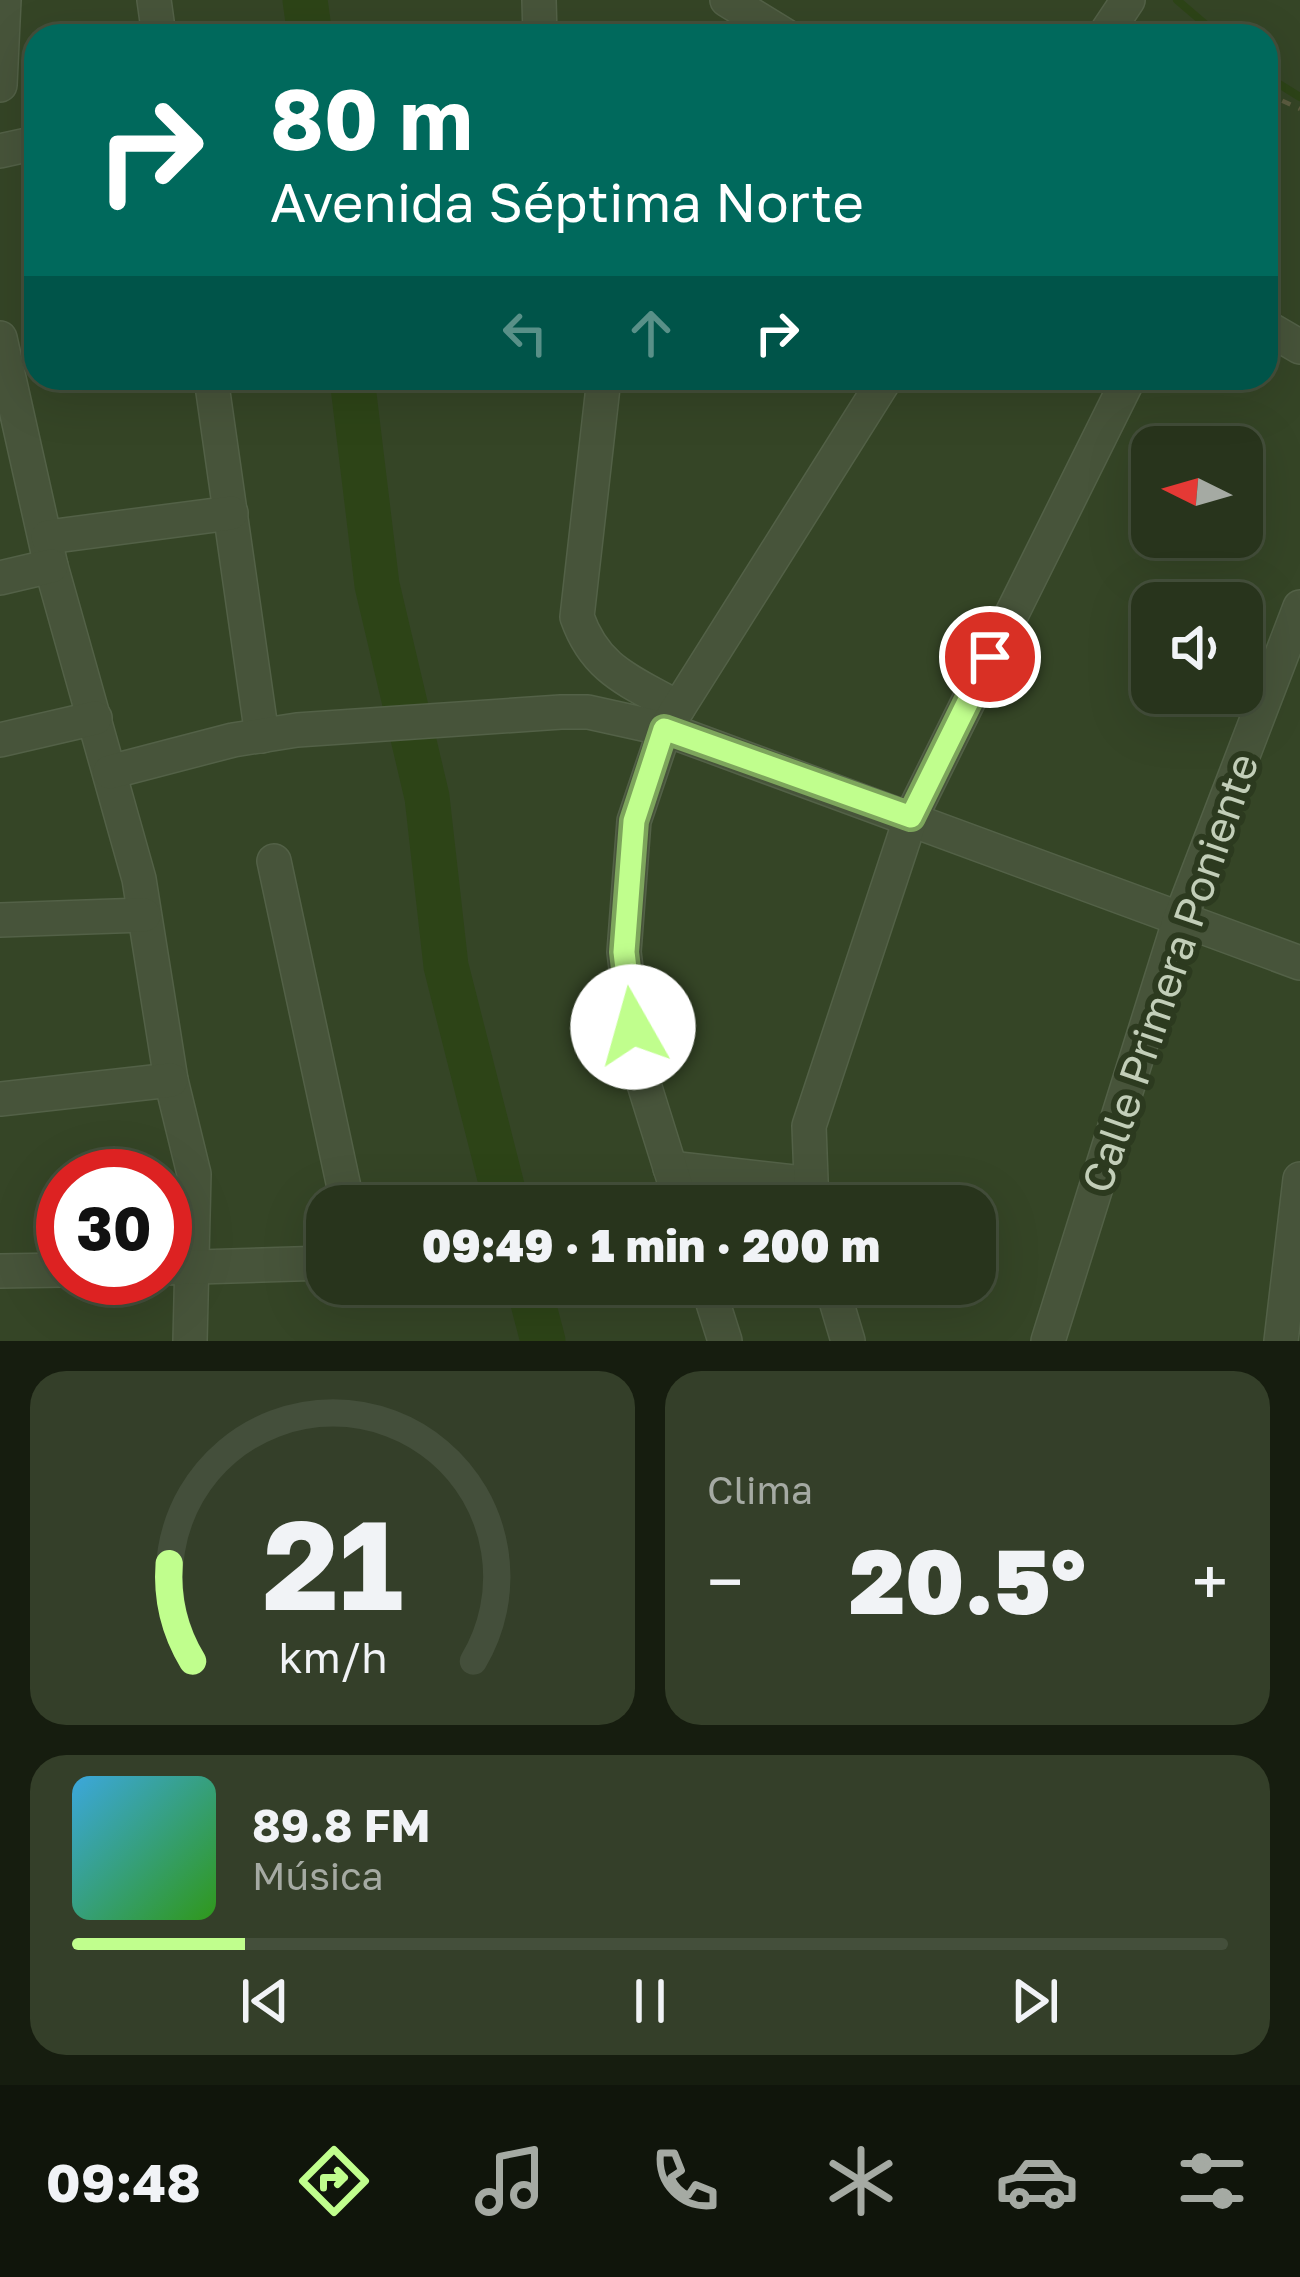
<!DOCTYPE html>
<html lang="es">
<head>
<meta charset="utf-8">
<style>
	:root { --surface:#28341c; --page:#343f29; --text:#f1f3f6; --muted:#a5aaa3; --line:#444f3b; --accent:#c0fe8d }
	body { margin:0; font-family:"Golos Text",sans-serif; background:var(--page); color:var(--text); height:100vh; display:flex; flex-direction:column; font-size:45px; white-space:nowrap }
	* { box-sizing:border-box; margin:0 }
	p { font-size:39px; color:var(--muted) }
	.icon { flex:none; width:66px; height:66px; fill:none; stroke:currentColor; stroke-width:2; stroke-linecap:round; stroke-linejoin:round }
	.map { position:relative; height:1341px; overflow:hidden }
	.panel { display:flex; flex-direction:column; gap:30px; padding:30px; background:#161d0f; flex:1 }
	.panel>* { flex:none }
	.guide { position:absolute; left:24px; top:24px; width:1254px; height:366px; border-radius:36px; box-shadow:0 12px 48px #0002,0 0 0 3px var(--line); background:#00695c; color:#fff; overflow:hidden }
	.needle { width:78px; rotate:275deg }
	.buttons { position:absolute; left:1131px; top:426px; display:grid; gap:24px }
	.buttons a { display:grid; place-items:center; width:132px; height:132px; border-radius:24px; background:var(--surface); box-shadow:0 12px 48px #0002,0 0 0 3px var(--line); font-size:60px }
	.speed { position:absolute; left:36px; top:1149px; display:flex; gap:24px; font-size:60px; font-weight:700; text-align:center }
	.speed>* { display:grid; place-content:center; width:156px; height:156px; border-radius:50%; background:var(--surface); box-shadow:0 12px 48px #0002,0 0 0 3px var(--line); line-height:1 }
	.speed .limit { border:18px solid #d22; background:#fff; color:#111 }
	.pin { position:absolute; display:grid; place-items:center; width:102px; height:102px; color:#fff; margin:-51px; border:6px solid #fff; border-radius:50%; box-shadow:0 3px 12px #0007 }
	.me { position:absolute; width:132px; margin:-66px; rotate:353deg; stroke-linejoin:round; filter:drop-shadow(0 0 9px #0008) }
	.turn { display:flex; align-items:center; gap:42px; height:252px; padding:0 48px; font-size:54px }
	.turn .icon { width:156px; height:156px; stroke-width:2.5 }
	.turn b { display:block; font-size:84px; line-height:102px }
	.lanes { display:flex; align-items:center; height:114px; padding:0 48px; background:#0003; justify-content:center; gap:60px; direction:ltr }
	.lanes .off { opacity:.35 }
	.big { font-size:90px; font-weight:800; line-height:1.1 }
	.panel .tile { flex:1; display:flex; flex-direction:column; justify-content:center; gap:18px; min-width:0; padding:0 42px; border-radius:36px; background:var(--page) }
	.panel .dial { align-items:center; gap:0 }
	.dial svg { height:312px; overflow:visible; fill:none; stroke:var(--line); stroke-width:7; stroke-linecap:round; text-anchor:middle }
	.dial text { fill:var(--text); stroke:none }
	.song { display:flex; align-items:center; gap:36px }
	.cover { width:144px; height:144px; border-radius:18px; background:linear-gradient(135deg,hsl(200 70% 55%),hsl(110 70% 35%)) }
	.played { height:12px; border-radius:6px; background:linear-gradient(90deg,var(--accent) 15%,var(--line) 15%) }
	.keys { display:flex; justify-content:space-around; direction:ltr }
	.heat { display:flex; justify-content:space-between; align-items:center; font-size:66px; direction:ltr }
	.panel .tiles { flex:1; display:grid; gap:30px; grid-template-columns:1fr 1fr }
	.tile:last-child { grid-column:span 2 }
	.trip { position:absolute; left:306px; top:1185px; width:690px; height:120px; border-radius:36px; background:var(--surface); box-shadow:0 12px 48px #0002,0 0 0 3px var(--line); font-weight:800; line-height:120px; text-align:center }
	.dock { display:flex; height:192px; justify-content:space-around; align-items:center; background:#10150b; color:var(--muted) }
	.dock .icon { width:84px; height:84px }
	.dock .active { color:var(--accent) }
	.dock b { font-size:54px; color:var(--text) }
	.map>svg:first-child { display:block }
</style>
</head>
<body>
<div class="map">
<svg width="1300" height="1341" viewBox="0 0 1300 1341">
	<rect width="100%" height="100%" fill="#354526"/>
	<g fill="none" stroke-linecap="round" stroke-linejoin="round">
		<g stroke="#2d4417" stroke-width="8">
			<path d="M 1177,0 L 1219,36"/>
			<path d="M 1266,76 L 1300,97"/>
		</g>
		<g stroke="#2d4417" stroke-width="45">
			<path d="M 305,0 L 310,36"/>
			<path d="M 352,378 L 377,585 L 427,797 L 446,966 L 507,1206"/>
			<path d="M 528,1284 L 543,1341"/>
		</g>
		<g stroke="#536147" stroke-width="36">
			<g id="minor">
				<path d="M 154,0 L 159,36"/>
				<path d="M 539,0 L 540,36"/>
				<path d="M 727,0 L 786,36"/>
				<path d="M 1104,36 L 1128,0"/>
				<path d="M 0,85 L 4,0"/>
				<path d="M 0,151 L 36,143"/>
				<path d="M 1266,327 L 1300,347"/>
				<path d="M 0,338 L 51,566 L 139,879 L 171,1080 L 194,1174 L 190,1341"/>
				<path d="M 211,378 L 262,736"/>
				<path d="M 604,378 L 577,617 C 596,671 631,681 678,708"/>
				<path d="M 48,537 L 231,513"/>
				<path d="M 0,578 L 51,566"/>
				<path d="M 0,740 L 95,718"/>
				<path d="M 110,772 L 233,740 L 297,730 L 561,712 L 588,712 L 665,729 L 1300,963"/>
				<path d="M 274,861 L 348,1206"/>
				<path d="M 0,920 L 144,915"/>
				<path d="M 0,1099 L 171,1080"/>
				<path d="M 670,1168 L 811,1184"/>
				<path d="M 682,1206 L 638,1065 L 624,952 L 634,821 L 665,729 L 886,378"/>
				<path d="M 812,1206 L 809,1126 L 911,817 L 1129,378"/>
				<path d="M 165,1268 L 327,1263"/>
				<path d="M 0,1271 L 63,1270"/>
				<path d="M 707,1284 L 725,1341"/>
				<path d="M 831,1284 L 848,1341"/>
				<path d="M 1048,1341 L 1179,922 L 1300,607"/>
				<path d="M 1281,1341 L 1300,1179"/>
			</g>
		</g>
		<path stroke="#5d5d41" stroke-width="4.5" stroke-dasharray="9 9" stroke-linecap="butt" d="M 1266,93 L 1300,109"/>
		<use href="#minor" stroke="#47543a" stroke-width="33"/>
	</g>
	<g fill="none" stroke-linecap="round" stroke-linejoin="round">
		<g stroke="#7da55c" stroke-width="30">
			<path id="route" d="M 633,1027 L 624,952 L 634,821 L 664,729 L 911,817 L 990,657"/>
		</g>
		<use href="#route" stroke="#c0fe8d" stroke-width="21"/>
	</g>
	<g text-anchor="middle" stroke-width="12" stroke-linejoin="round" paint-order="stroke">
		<g font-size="42" fill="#c2ceb8" stroke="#2c3a1f">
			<text transform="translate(1170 973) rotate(-71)" y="15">Calle Primera Poniente</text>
		</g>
	</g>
</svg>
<div class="buttons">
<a><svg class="needle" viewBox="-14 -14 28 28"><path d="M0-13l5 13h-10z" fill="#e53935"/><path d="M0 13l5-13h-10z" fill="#a5aaa3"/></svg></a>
<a><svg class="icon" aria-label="sound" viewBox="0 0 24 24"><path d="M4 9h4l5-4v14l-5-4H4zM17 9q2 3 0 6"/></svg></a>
</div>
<div class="speed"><div class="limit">30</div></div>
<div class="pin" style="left:990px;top:657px;background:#d93025"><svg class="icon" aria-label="arrive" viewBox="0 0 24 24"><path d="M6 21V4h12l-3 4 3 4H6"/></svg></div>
<svg class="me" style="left:633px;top:1027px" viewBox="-20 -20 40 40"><circle r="19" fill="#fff"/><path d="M0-13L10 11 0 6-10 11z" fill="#c0fe8d"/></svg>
<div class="trip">09:49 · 1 min · 200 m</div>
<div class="guide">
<div class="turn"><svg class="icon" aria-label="right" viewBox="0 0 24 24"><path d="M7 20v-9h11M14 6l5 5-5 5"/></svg><div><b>80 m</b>Avenida Séptima Norte</div></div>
<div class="lanes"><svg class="icon off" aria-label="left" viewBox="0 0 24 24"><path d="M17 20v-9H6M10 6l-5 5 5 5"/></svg><svg class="icon off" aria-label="ahead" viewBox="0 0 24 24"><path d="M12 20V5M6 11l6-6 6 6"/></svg><svg class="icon" aria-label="right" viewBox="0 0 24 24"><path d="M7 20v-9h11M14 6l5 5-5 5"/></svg></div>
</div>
</div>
<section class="panel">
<div class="tiles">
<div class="tile dial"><svg viewBox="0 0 100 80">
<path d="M14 69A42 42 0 1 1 86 69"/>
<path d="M14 69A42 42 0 0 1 8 44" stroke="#c0fe8d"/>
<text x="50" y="56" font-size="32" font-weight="700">21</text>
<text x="50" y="72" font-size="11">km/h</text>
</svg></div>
<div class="tile"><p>Clima</p>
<div class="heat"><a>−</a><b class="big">20.5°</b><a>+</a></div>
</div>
<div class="tile">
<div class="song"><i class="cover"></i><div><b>89.8 FM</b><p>Música</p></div></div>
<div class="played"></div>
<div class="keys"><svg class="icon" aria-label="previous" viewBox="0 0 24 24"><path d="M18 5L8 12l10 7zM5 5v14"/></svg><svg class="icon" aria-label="pause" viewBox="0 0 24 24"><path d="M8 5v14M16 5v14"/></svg><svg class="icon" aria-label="next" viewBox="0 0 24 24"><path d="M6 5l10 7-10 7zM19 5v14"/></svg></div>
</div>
</div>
</section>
<nav class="dock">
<b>09:48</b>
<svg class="icon active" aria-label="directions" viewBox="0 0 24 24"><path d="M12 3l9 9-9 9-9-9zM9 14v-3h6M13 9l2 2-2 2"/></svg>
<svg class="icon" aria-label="music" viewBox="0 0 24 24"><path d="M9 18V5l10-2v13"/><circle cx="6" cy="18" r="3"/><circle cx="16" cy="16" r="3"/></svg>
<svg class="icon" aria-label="phone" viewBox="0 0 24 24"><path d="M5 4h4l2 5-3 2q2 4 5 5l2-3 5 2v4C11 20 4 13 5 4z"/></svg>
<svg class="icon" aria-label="climate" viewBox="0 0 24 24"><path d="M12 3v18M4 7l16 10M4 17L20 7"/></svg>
<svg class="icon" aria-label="car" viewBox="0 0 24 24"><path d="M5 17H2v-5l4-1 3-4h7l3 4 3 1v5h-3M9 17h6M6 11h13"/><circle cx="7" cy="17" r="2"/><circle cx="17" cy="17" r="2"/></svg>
<svg class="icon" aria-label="filters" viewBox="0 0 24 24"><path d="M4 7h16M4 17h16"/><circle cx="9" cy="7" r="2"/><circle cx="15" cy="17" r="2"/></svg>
</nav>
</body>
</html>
